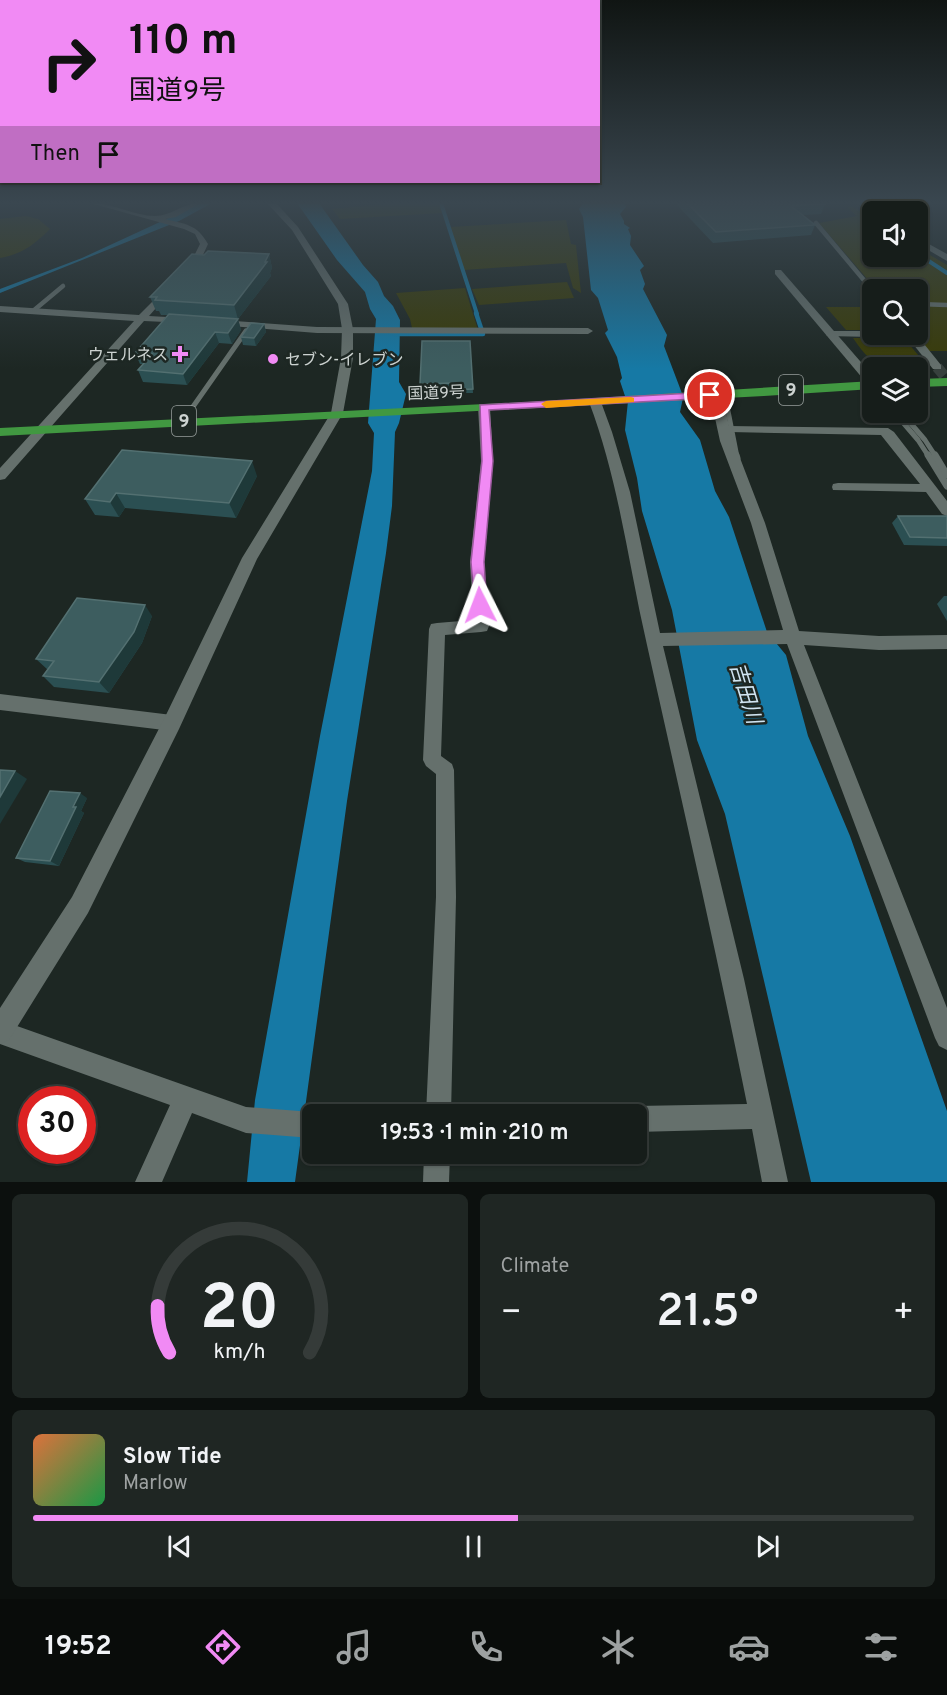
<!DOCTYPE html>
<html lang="en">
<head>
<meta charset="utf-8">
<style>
	:root { --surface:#161d1a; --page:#1f2623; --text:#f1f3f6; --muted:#9ea2a2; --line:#353b39; --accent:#f18af4 }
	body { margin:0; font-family:Overpass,"Noto Sans JP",sans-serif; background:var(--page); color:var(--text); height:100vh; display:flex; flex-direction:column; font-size:22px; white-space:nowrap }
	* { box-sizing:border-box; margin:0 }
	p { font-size:20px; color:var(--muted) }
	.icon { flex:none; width:33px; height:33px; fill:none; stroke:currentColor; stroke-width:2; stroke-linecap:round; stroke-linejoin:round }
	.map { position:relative; height:1182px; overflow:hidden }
	.sheet { display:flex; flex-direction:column; gap:12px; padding:12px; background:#0c100e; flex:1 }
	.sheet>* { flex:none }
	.banner { position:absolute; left:0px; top:0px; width:600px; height:183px; box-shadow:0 2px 4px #0004,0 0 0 2px var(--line); background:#f18af4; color:#111; overflow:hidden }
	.controls { position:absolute; left:862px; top:201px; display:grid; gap:12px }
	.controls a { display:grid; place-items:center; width:66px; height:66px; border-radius:9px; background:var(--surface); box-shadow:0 2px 4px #0004,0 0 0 2px var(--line); font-size:30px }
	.speed { position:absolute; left:18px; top:1086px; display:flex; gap:12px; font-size:30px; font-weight:700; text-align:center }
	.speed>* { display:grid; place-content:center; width:78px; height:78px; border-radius:50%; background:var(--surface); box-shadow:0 2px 4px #0004,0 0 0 2px var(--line); line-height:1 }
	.speed .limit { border:9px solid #d22; background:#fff; color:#111 }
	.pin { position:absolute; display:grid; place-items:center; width:51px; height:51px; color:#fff; margin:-26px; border:3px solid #fff; border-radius:50%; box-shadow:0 2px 6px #0007 }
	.me { position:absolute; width:66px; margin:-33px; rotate:357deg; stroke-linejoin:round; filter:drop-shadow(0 0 4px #0008) }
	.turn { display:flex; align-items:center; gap:21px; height:126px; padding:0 30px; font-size:27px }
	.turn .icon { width:78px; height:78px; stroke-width:2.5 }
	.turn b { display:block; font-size:42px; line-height:51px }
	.then { display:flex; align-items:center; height:57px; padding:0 30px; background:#0003; gap:12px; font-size:22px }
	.big { font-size:45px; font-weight:600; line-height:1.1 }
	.sheet .card { flex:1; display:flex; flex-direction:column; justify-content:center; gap:9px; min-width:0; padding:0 21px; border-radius:9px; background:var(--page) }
	.sheet .dial { align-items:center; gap:0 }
	.dial svg { height:156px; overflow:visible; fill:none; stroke:var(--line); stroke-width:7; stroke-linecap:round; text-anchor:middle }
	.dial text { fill:var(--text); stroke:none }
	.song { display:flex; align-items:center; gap:18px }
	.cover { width:72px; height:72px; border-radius:9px; background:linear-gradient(135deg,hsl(20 70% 55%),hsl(140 70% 35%)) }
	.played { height:6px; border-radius:3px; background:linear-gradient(90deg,var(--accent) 55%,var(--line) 55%) }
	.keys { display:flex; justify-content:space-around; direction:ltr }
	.heat { display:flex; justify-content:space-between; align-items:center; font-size:33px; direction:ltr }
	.sheet .tiles { flex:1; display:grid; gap:12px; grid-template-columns:1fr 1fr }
	.card:last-child { grid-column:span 2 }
	.trip { position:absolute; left:302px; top:1104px; width:345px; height:60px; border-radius:9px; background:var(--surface); box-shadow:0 2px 4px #0004,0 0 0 2px var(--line); font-weight:600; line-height:60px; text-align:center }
	.dock { display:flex; height:96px; justify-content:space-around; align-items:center; background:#090c0a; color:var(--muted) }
	.dock .icon { width:42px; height:42px }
	.dock .active { color:var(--accent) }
	.dock b { font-size:27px; color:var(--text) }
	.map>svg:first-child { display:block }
</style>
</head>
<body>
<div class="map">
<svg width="947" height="1182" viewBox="0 0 947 1182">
	<rect width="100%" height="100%" fill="#1d2723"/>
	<g fill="#393b07">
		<path d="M 395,203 L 439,203 L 442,213 L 340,219 L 332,209 Z"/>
		<path d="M 847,207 L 853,207 L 873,220 L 873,256 L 918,256 L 918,248 L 947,265 L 947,351 L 928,351 L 914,335 L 918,334 L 918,290 L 876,289 L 819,223 L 857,216 Z"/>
		<path d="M 26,216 L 38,219 L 50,229 C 34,245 22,254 0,258 L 0,219 Z"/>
		<path d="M 566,220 L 571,244 L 576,245 L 581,293 L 573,288 L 566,263 L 464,270 L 450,227 Z"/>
		<path d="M 567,282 L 574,298 L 479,305 L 472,289 Z"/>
		<path d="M 465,288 L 478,330 L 412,328 L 410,319 L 396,293 Z"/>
		<path d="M 826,307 L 873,307 L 873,330 L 846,330 Z"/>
		<path d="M 853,338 L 904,338 L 928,367 C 888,369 877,374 853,338 Z"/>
	</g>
	<g fill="#1679a5">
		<path d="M 201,203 L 212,203 L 179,221 L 0,293 L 0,289 L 82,258 Z"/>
		<path d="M 297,203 L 319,203 L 363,265 L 378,282 L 384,296 L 393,306 L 400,320 L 399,382 L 406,394 L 399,423 L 395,432 L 392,506 L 386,553 L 347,801 L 295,1182 L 247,1182 L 255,1100 L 320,736 L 372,471 L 374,433 L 368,423 L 376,319 L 370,309 L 365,292 L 337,260 Z"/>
		<path d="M 583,203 L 625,203 L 626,207 L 620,214 L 624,221 L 624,224 L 630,228 L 628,229 L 631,236 L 630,245 L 644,266 L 640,270 L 645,284 L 643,289 L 667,335 L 664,346 L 683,396 L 626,399 L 620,381 L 622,378 L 617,357 L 605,333 L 608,330 L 598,298 L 591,290 L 583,217 L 579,209 Z"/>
		<path d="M 683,398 L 680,412 L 700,440 L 715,491 L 729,517 L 767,632 L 786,655 L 808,736 L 850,836 L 947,1111 L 947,1182 L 811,1182 L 725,814 L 697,740 L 672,610 L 642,511 L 637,478 L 625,430 L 628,401 Z"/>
	</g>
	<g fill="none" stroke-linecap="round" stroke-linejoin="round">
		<g stroke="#1679a5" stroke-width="4">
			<path d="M 441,203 L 477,314"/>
			<path d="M 866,221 L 873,225"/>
			<path d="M 918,254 L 947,273"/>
		</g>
		<g stroke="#1679a5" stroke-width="4.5">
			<path d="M 476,313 L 482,331"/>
			<path d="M 394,334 L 483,334"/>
		</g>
		<path stroke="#37413d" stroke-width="11" stroke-dasharray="11 5" stroke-linecap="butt" d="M 937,367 L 947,379"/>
		<g stroke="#65706c" stroke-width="4.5">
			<path d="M 816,223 L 873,291"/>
			<path d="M 918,304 L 947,305"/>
			<path d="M 33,311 L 63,286"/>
		</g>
		<g stroke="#65706c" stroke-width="5">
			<path d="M 728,411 L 737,457"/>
			<path d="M 894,412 L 918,440 L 929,457"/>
			<path d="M 901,412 L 925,440 L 936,457"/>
			<path d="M 183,421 L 246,331"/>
		</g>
		<g stroke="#65706c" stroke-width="7">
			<path d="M 736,455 L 737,458"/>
			<path d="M 928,455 L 947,486"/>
			<path d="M 935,455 L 947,475"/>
		</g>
		<g fill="#65706c" fill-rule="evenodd">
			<path d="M 90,203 C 113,203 135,216 155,216 C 171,216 183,203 200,203 L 176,217 L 165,219 C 185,224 197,224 208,244 L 202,257 L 189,271 L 183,271 L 182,269 L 195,254 L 200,244 L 195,234 L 184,229 Z"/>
			<path d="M 859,203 L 868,203 L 878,212 L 872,214 Z"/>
			<path d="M 918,238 L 947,254 L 947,261 L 918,244 Z"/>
			<path d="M 166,288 L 171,291 L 149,316 L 184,318 L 189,321 L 187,323 L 144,321 L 5,479 L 0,480 L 0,468 L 134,321 L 0,312 L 0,306 L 139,315 Z"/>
			<path d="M 220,320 L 317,327 L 588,328 L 593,331 L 588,334 L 317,333 L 217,325 L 215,323 Z"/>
			<path d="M 831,331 L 873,331 L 873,334 L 878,334 L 873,337 L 827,336 L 826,334 Z"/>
			<path d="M 905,334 L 916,334 L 941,365 L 941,369 L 933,369 Z"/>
			<path d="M 716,392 L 722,395 L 729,426 L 888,428 L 894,432 L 947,501 L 947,516 L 942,514 L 926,492 L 833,490 L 832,487 L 833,484 L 838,483 L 920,484 L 881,435 L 730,432 L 765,523 L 799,631 L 879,636 L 947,635 L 947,649 L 879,650 L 804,645 L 947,1008 L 947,1050 L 939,1046 L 935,1038 L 787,644 L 663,646 L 744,979 L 788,1182 L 762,1182 L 752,1129 L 636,1132 L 636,1114 L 625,1114 L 627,1110 L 636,1106 L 747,1104 C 716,950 681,798 647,645 C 628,563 619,481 589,402 L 595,399 L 601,402 L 612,432 L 630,492 L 660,633 L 783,630 L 751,523 L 720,441 L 710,395 Z"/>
			<path d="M 484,404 L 490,407 L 493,461 L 484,562 L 489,626 L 487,631 L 481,632 L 445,635 L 441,756 L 452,764 L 454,770 L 456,897 L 451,1114 L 426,1114 L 436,897 L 436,774 L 426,766 L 423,760 L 429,629 L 431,624 L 437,623 L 473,620 L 470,562 L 481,461 L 478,407 Z"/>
			<path d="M 0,694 L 172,715 L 178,717 L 181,723 L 178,729 L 172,731 L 0,710 Z"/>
			<path d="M 0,1020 L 246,1107 L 312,1112 L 317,1114 L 312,1114 L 312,1138 L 246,1133 L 192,1113 L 162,1182 L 135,1182 L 170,1105 L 0,1044 Z"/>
			<path d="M 424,1154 L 450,1154 L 449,1182 L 423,1182 Z"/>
		</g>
		<g fill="#65706c" fill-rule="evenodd">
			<path d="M 267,203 L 276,203 L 298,227 L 348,304 L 353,329 L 353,358 L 343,413 L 257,559 L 179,729 L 88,913 L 9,1040 L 0,1044 L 0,1008 L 72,897 L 165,717 L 242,558 L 331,413 L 341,358 L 342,329 L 338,304 L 292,230 Z"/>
			<path d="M 775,270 L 781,270 L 873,376 L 873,387 L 869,386 L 775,274 Z"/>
		</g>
		<g fill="#419841" fill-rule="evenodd">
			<path d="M 947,378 L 947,386 L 918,387 L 918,379 Z"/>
			<path d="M 873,381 L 873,389 L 764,396 L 0,436 L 0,428 L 546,401 Z"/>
		</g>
	</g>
	<g fill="#2b4f52">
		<path d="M 676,203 L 824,203 L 825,204 L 821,214 L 802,215 L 815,225 L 811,235 L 713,243 L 676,204 Z"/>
		<path d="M 269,254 L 272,268 L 270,273 L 271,276 L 238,319 L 241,330 L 232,344 L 219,343 L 187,385 L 143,382 L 138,370 L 143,364 L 140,364 L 135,353 L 168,315 L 161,315 L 159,311 L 156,311 L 150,297 L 204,255 Z"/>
		<path d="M 264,324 L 266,332 L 256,346 L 243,345 L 241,337 Z"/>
		<path d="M 470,341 L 473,393 L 451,393 L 451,387 L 421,388 L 420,384 Z"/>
		<path d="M 122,450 L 257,476 L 236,518 L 125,508 L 119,517 L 95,515 L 85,499 Z"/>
		<path d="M 898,516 L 947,516 L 947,546 L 904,545 L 892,523 Z"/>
		<path d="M 944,596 L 947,596 L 947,621 L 937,604 Z"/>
		<path d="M 152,616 L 142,643 L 109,693 L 54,687 L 43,676 L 48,670 L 36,659 Z"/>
		<path d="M 87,798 L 81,811 L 84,813 L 59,866 L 25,862 L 16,858 Z"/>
	</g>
	<g fill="#1e3939">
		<path d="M 269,254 L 272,268 L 270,273 L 271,276 L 238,319 L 241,330 L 232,344 L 228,333 L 238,319 L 234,305 L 265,262 Z"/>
		<path d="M 264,324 L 266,332 L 256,346 L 254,338 Z"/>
		<path d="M 215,332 L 219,343 L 187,385 L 183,374 Z"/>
		<path d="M 252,461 L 257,476 L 236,518 L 229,503 Z"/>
		<path d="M 116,493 L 125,508 L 119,517 L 110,502 Z"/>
		<path d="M 145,605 L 152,616 L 142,643 L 109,693 L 99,682 Z"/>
		<path d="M 15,771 L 27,779 L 0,824 L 0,797 Z"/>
		<path d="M 80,793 L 87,798 L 81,811 L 84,813 L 59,866 L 50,861 Z"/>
	</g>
	<g fill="#3d5d5f" stroke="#537071" stroke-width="1.5">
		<path d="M 687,203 L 824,203 L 825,204 L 791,206 L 815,225 L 716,232 Z"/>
		<path d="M 208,251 L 269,254 L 265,262 L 267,262 L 234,305 L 155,300 L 157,297 L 150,297 L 192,254 L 204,255 Z"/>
		<path d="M 169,314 L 238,319 L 228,333 L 215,332 L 183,374 L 138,370 L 152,354 L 135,353 Z"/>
		<path d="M 251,323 L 264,324 L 254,338 L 241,337 Z"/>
		<path d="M 422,341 L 470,341 L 473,389 L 451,390 L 451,383 L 420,384 Z"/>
		<path d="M 122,450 L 252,461 L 229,503 L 116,493 L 110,502 L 85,499 Z"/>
		<path d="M 898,516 L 947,516 L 947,538 L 910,537 Z"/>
		<path d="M 77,598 L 145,605 L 134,632 L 99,682 L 43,676 L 54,661 L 36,659 Z"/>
		<path d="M 0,770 L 15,771 L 0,797 Z"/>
		<path d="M 50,791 L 80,793 L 73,807 L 76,807 L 50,861 L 16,858 Z"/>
	</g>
	<linearGradient id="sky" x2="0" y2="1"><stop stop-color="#101513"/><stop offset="0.55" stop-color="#3a4750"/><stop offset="1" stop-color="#3a4750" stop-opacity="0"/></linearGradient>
	<rect width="947" height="369" fill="url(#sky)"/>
	<path fill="#f18af4" stroke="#9d5a9f" stroke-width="1.5" d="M 710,392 L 715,395 L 713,398 L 489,410 L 493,461 L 484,562 L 487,605 L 480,610 L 475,609 L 471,562 L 482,461 L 480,405 Z"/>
	<path fill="#f59e0b" d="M 631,397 L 634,398 L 634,402 L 546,408 L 541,404 L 546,401 Z"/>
	<g fill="#f18af4" stroke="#1d2723" stroke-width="2">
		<path d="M177 345h6v6h6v6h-6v6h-6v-6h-6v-6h6z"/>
		<circle cx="273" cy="359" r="6"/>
	</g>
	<g text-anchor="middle" stroke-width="5" stroke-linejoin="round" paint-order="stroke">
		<g font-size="16" fill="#cdd3d1" stroke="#1d2723" text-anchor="end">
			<text x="168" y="360">ウェルネス</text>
			<text x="285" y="365" text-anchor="start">セブン-イレブン</text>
		</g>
		<g font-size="16" fill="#cdd3d1" stroke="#1d2723">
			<text transform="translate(436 392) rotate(-2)" y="6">国道9号</text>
		</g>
		<g fill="#1d2723" stroke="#989f9d" stroke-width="1.5">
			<rect x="779" y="375" width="24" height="30" rx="4.5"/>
			<rect x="172" y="406" width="24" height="30" rx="4.5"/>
		</g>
		<g font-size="18" font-weight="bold" fill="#cdd3d1">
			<text x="791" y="396">9</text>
			<text x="184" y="427">9</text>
		</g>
		<g font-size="21" font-style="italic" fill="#d0e4f1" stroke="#1d2723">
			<text transform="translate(746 693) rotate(73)" y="7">吉田川</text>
		</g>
	</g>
</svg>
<div class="controls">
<a><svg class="icon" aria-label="sound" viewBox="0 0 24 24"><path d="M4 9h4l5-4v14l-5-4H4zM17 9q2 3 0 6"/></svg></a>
<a><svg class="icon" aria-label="search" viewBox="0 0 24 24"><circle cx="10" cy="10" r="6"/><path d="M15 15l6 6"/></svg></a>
<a><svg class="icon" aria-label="layers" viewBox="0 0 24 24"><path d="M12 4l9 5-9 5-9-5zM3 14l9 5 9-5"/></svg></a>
</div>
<div class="speed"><div class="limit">30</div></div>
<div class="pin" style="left:710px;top:395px;background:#d93025"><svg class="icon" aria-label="arrive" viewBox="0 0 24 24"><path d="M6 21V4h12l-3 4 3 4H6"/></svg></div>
<svg class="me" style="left:480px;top:605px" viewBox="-20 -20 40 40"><path d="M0-17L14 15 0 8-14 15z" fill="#f18af4" stroke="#fff" stroke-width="4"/></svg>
<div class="trip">19:53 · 1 min · 210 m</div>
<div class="banner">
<div class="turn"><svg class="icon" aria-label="right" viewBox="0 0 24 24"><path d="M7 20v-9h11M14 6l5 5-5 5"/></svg><div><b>110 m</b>国道9号</div></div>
<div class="then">Then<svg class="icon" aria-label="arrive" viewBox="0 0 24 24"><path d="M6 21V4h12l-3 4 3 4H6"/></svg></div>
</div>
</div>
<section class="sheet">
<div class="tiles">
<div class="card dial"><svg viewBox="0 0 100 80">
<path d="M14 69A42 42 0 1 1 86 69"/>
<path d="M14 69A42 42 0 0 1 8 45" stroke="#f18af4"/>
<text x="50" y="56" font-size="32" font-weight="700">20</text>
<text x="50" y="72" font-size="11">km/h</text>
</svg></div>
<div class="card"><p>Climate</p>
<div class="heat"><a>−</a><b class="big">21.5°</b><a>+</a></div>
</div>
<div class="card">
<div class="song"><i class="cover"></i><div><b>Slow Tide</b><p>Marlow</p></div></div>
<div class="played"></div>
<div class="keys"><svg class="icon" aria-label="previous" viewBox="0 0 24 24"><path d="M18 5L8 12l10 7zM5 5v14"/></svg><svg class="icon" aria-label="pause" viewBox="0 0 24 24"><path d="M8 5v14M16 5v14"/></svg><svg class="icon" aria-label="next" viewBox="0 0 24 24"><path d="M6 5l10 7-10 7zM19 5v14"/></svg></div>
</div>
</div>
</section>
<nav class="dock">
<b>19:52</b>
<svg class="icon active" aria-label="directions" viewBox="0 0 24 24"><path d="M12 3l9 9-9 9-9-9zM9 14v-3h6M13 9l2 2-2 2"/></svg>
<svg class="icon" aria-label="music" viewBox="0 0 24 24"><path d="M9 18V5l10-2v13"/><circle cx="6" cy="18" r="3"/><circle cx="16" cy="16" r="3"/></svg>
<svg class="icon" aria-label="phone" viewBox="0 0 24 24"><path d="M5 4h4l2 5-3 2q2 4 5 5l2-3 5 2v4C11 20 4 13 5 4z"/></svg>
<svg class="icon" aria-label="climate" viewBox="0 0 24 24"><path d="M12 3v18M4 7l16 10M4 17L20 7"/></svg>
<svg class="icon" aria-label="car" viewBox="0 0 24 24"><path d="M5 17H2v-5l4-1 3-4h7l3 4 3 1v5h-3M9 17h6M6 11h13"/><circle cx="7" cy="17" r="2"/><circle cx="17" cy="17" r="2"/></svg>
<svg class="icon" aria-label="filters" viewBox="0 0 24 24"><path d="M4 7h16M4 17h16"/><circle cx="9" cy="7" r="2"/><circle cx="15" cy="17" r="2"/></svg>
</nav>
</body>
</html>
